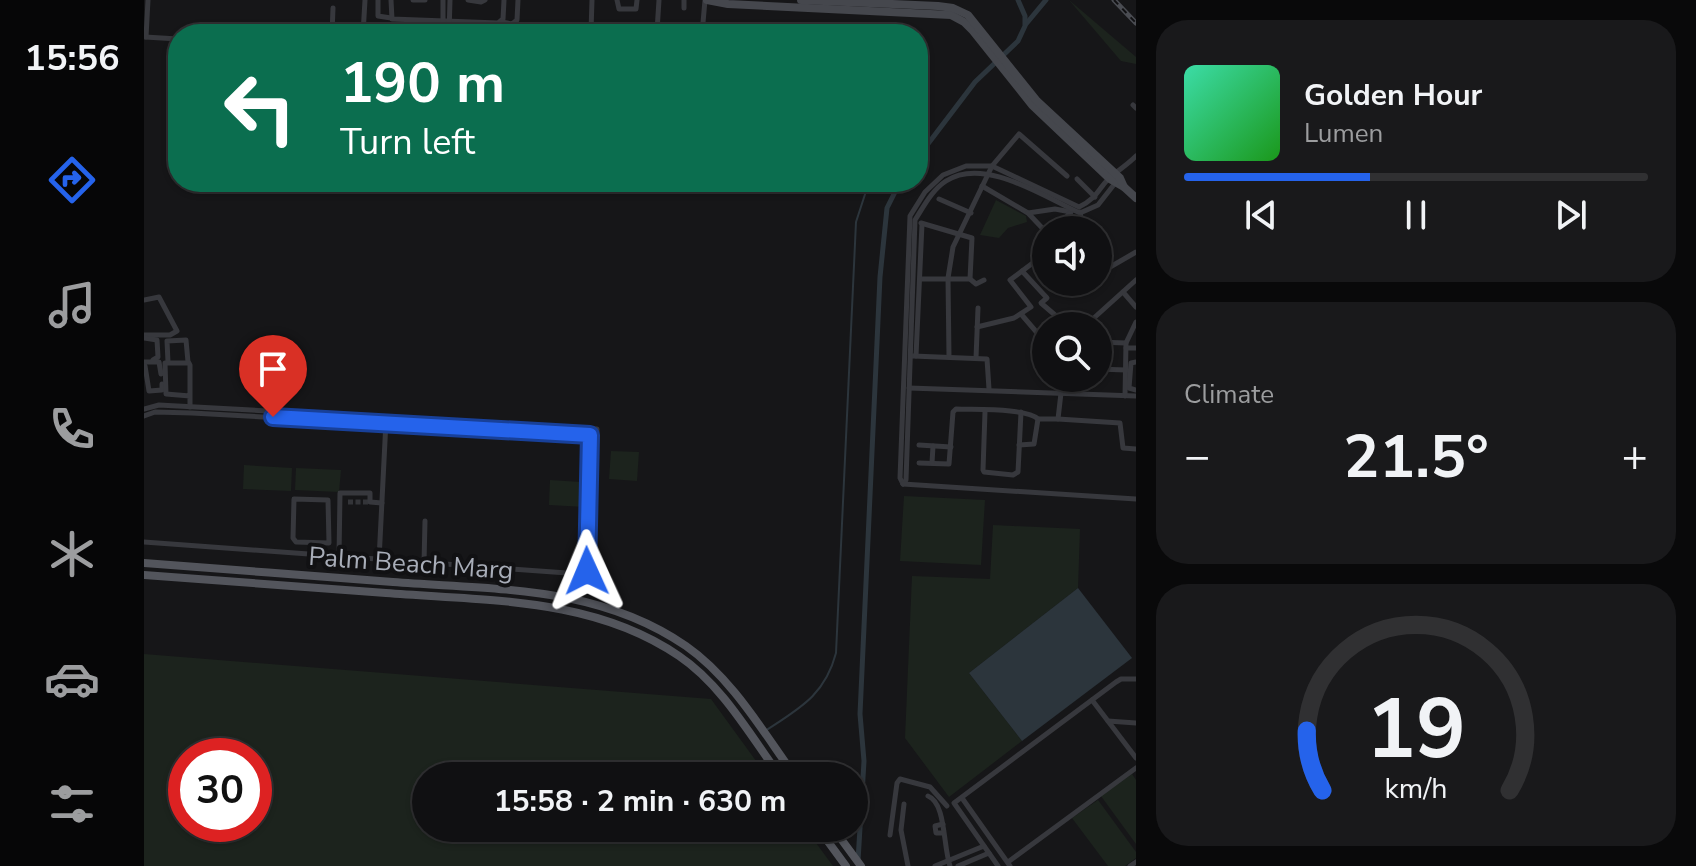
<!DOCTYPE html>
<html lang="en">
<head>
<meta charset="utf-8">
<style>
	:root { --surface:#101012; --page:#19191b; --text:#f1f3f6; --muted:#9c9d9f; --line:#303032; --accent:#2563eb }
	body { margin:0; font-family:"Nunito Sans",sans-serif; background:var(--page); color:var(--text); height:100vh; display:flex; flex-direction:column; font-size:30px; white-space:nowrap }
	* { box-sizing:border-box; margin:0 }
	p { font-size:26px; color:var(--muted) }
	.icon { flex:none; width:44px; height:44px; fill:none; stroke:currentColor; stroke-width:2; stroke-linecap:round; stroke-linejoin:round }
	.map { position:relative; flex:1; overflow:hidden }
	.side { display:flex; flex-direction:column; gap:20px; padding:20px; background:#09090a; width:560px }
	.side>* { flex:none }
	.guide { position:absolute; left:24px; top:24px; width:760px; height:168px; border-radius:32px; box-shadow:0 2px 6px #0004,0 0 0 2px var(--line); background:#0b6e4f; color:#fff; overflow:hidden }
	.buttons { position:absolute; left:888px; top:216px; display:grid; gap:16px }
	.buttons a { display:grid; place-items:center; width:80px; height:80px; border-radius:50%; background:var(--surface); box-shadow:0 2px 6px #0004,0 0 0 2px var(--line); font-size:40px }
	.speed { position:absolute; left:24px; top:738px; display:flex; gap:16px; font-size:40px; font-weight:700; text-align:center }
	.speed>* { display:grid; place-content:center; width:104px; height:104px; border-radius:50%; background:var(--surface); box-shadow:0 2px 6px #0004,0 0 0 2px var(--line); line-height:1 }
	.speed .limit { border:12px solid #d22; background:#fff; color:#111 }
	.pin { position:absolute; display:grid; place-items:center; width:68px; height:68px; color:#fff; margin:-82px -34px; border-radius:50% 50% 50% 0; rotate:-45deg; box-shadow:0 0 8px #0007 }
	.pin .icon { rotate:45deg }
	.me { position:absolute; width:88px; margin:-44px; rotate:359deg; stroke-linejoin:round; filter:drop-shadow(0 0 6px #0008) }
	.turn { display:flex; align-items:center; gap:28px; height:168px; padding:0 40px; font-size:36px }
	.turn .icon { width:104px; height:104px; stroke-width:2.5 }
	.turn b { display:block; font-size:56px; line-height:68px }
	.big { font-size:60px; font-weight:700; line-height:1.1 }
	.side .card { flex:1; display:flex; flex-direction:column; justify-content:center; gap:12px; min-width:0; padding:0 28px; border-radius:32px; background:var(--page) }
	.side .dial { align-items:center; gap:0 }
	.dial svg { height:208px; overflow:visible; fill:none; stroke:var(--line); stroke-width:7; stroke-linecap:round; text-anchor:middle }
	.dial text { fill:var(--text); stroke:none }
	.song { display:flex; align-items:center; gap:24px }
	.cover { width:96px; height:96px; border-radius:12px; background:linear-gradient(135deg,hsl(160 70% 55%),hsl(120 70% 35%)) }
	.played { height:8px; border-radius:4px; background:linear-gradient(90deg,var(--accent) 40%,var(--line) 40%) }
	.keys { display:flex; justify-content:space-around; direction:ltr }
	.heat { display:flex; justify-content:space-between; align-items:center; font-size:44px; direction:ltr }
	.trip { position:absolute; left:268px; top:762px; width:456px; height:80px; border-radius:40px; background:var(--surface); box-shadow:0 2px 6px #0004,0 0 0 2px var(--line); font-weight:700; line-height:80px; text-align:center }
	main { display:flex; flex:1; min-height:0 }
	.menu { display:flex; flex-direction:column; width:144px; justify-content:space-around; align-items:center; background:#060607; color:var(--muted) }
	.menu .icon { width:56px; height:56px }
	.menu .current { color:var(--accent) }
	.menu b { font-size:36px; color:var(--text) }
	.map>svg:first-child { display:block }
</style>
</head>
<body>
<main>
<nav class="menu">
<b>15:56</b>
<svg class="icon current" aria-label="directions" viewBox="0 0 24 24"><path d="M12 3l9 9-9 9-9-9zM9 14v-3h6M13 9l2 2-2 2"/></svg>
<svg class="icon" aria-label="music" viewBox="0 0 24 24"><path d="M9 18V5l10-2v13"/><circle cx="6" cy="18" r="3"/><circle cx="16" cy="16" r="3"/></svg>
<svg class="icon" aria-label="phone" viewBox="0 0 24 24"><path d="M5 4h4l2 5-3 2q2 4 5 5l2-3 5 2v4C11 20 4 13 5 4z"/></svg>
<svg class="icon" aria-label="climate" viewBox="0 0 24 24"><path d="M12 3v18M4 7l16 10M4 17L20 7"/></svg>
<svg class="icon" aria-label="car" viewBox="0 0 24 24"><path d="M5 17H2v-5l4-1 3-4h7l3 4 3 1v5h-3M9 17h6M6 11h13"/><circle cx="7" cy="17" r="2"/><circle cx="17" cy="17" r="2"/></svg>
<svg class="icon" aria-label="filters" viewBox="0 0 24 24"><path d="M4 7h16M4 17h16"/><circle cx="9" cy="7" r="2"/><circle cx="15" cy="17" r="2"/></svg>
</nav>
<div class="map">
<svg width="992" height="866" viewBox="0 0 992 866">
	<rect width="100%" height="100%" fill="#161618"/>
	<g fill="#1c231d" fill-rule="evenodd">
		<path d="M 925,0 L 992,57 L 992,64 L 977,61 Z"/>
		<path d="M 852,200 L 882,216 L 883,222 L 864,228 L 855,238 L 836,235 Z"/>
		<path d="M 467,451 L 495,452 L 493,481 L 465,479 Z"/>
		<path d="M 100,465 L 148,468 L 147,491 L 99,489 Z"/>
		<path d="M 152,468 L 197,470 L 195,492 L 151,490 Z"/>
		<path d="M 406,480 L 437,482 L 437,494 L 441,495 L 441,507 L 405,505 Z"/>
		<path d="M 760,496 L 841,500 L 837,565 L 756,561 Z"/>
		<path d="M 849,525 L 936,529 L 934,588 L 825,673 L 878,741 L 805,797 L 761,738 L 768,576 L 846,579 Z"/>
		<path d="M 0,654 L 567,699 L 623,776 L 282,776 L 282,828 L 661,828 L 689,866 L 0,866 ZM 42,756 L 110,756 L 110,824 L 42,824 Z"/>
		<path d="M 988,774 L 992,780 L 992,844 L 957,796 Z"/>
		<path d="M 954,800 L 992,852 L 992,858 L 981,866 L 964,866 L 928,818 Z"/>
	</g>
	<path fill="#2c353c" d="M 934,588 L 988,658 L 878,741 L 825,673 Z"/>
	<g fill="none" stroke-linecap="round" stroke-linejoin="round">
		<g stroke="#2c353c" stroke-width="2">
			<path d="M 774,73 C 785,86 785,98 774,110"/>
			<path d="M 621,731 C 656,708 681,695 692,653 L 712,222 L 725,182"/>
		</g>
		<g stroke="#2c353c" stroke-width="5">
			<path d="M 882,24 L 902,0"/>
			<path d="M 774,157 L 831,82 L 874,41 L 881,26 L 881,16 L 874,0"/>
			<path d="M 714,861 L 720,761 L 716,714 L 736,277 L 743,208 L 756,182"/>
		</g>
		<path stroke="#333438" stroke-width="5" stroke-dasharray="5 2.5" stroke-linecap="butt" d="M 204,502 L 226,502"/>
		<g stroke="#37383d" stroke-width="5">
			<path d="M 234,0 L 234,16 L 247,18"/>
			<path d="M 247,0 L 248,19 L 354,23 L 359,19 L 360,0"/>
			<path d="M 269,0 L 281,0"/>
			<path d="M 324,0 L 337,2 L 341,0"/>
			<path d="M 448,0 L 447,31 L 513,31 L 515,0"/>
			<path d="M 473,0 L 475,9 L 492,9 L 493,0"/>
			<path d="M 540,8 L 540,0"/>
			<path d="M 358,22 L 368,24 L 373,20 L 374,0"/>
			<path d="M 411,31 L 447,31"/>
			<path d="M 188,34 L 189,8"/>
			<path d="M 219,34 L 221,0"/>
			<path d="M 299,34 L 299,0"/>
			<path d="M 305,34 L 306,0"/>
			<path d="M 396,34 L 397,27"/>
			<path d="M 558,34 L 561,0"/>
			<path d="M 1,37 L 34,39"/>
			<path d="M 2,37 L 4,0"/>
			<path d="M 989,105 L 992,108"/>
			<path d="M 933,179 L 951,197"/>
			<path d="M 838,186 L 884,213 L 902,232"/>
			<path d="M 795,199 L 827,213"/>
			<path d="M 884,213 L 911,209 L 927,212"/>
			<path d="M 777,223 L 828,238 L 826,279"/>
			<path d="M 910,230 L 927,212"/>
			<path d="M 934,230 L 938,224 L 936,212"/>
			<path d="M 898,256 L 896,251 L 902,244"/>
			<path d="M 878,271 L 903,298 L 897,303 L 918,321 L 910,326"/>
			<path d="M 954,274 L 992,252"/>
			<path d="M 776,279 L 826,279 L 832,284 L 840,280"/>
			<path d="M 979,292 L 992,307"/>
			<path d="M 0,300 L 15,297 L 33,331 L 26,335 L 0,335"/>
			<path d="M 877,314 L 895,335 L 902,331"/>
			<path d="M 941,326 L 992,280"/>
			<path d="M 833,327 L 870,318 L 887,307 L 866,280 L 898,256 L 902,259"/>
			<path d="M 0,338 L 13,340 L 14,357 L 9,360"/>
			<path d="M 954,342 L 982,343"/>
			<path d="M 982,348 L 992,348"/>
			<path d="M 769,356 L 843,359 L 845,389"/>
			<path d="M 772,356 L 778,224"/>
			<path d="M 805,357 L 804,278 L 809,247 L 848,166 L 875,134 L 923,176"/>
			<path d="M 832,358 L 834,308"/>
			<path d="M 0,362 L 15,362 L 17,374"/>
			<path d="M 24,362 L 23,341 L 42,340 L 44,362"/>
			<path d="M 992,362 L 987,363 L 985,388 L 992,390"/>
			<path d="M 1,366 L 5,391 L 18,390 L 18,384"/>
			<path d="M 954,369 L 982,370"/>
			<path d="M 765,388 L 992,396"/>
			<path d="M 933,393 L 934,378"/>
			<path d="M 981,396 L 982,343 L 992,322"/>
			<path d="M 46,407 L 46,365 L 45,363 L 21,363 L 22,394 L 46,396"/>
			<path d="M 0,409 L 15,405 L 453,429 L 449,562 L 445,566 L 442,562 L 446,435 L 48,413 L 11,412 L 0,416"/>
			<path d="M 841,412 L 839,470 L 840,472 L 869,475 L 874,472 L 877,412"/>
			<path d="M 914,419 L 976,423 L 979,448 L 992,449"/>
			<path d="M 775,445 L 807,447"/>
			<path d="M 875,445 L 890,444 L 894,419"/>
			<path d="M 775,463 L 805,464 L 809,412 L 812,409 C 831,410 883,408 894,419 L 914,419 L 917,393"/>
			<path d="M 788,463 L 789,446"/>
			<path d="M 759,484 L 756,478 L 766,216 L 781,192 L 799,175 L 822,166 L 848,166 L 935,207 C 956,197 955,185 970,174 C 978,168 985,163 992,156"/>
			<path d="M 759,484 L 762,480 L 771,220 C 780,206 788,190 802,181 C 840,156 900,197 936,213 L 954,205 L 972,182"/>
			<path d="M 759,484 L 992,499"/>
			<path d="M 150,499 L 184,500 L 185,543 L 152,542 L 149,538 Z"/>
			<path d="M 0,542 L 437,574 L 442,573 L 445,566"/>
			<path d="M 195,557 L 196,493 L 226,493 L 226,502 L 238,503"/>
			<path d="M 235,560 L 242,421"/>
			<path d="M 280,563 L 281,521"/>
			<path d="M 948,700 L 992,758"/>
			<path d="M 964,721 L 992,723"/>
			<path d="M 784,796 C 802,803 799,846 806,866"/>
			<path d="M 818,798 L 866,866"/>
			<path d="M 760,804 L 757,830 L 764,866"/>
			<path d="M 799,824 L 791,826 L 792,833 L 799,833"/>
			<path d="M 746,835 L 753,783 L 756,779 L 786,787 L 803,806"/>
			<path d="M 864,862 L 992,768"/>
			<path d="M 791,866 L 840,846"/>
			<path d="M 814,866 L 845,853"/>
			<path d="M 854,866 L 810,803 L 972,682 L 977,679 L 992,679"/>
			<path d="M 986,866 L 992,862"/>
		</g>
		<g stroke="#45474d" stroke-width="8">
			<path d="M 563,0 L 584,4 L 807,15 L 820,22 L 829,31 L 888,105 L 966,179 L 980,187"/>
			<path d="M 657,0 L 794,6 L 809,8 L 824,15 L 893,101 L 976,178 L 980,187 L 992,198"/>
		</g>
		<g stroke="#53555c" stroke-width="8">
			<path d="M 0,563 C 83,569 166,576 249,582 C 353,590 453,585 542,646 C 588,678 619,732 651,776"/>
			<path d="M 0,575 C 81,581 162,587 242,593 C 343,601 449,597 535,656 C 578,685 606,735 636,776"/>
			<path d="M 674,828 L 702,866"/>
			<path d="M 689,828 L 717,866"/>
		</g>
		<g stroke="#4a4c52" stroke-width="5">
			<path id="rail" d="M 970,0 L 992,23"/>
		</g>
		<use href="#rail" stroke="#111113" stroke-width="2" stroke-dasharray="6" stroke-linecap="butt"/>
	</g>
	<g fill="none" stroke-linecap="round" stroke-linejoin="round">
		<g stroke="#184099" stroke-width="20">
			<path id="route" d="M 129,417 L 446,435 L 443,571"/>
		</g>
		<use href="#route" stroke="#2563eb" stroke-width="14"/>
	</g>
	<g text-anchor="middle" stroke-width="8" stroke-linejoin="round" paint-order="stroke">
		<g font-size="26" fill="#a8adb8" stroke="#111113">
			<text transform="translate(267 563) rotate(4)" y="9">Palm Beach Marg</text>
		</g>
	</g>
</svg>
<div class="buttons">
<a><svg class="icon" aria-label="sound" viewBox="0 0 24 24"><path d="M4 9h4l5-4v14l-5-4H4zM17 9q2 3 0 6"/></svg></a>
<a><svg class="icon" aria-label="search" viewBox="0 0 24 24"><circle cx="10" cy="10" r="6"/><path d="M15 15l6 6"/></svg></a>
</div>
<div class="speed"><div class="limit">30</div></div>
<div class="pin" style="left:129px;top:417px;background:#d93025"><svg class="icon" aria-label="arrive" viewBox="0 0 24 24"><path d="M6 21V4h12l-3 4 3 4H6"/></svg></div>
<svg class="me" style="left:443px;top:571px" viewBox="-20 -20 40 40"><path d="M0-17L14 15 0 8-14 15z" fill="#2563eb" stroke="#fff" stroke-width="4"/></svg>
<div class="trip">15:58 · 2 min · 630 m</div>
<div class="guide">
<div class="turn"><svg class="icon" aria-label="left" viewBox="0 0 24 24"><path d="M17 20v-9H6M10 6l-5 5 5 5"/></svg><div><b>190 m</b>Turn left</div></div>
</div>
</div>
<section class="side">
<div class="card">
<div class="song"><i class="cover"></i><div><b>Golden Hour</b><p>Lumen</p></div></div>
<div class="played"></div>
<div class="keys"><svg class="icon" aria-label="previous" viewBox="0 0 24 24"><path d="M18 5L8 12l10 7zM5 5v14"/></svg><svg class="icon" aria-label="pause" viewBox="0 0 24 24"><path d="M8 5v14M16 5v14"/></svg><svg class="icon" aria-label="next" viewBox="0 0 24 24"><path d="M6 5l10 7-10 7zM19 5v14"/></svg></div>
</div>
<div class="card"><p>Climate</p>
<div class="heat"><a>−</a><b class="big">21.5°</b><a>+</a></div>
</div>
<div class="card dial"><svg viewBox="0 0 100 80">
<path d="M14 69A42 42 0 1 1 86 69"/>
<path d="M14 69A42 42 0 0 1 8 46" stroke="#2563eb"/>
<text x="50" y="56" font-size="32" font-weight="700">19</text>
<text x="50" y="72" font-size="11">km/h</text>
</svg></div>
</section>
</main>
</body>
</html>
